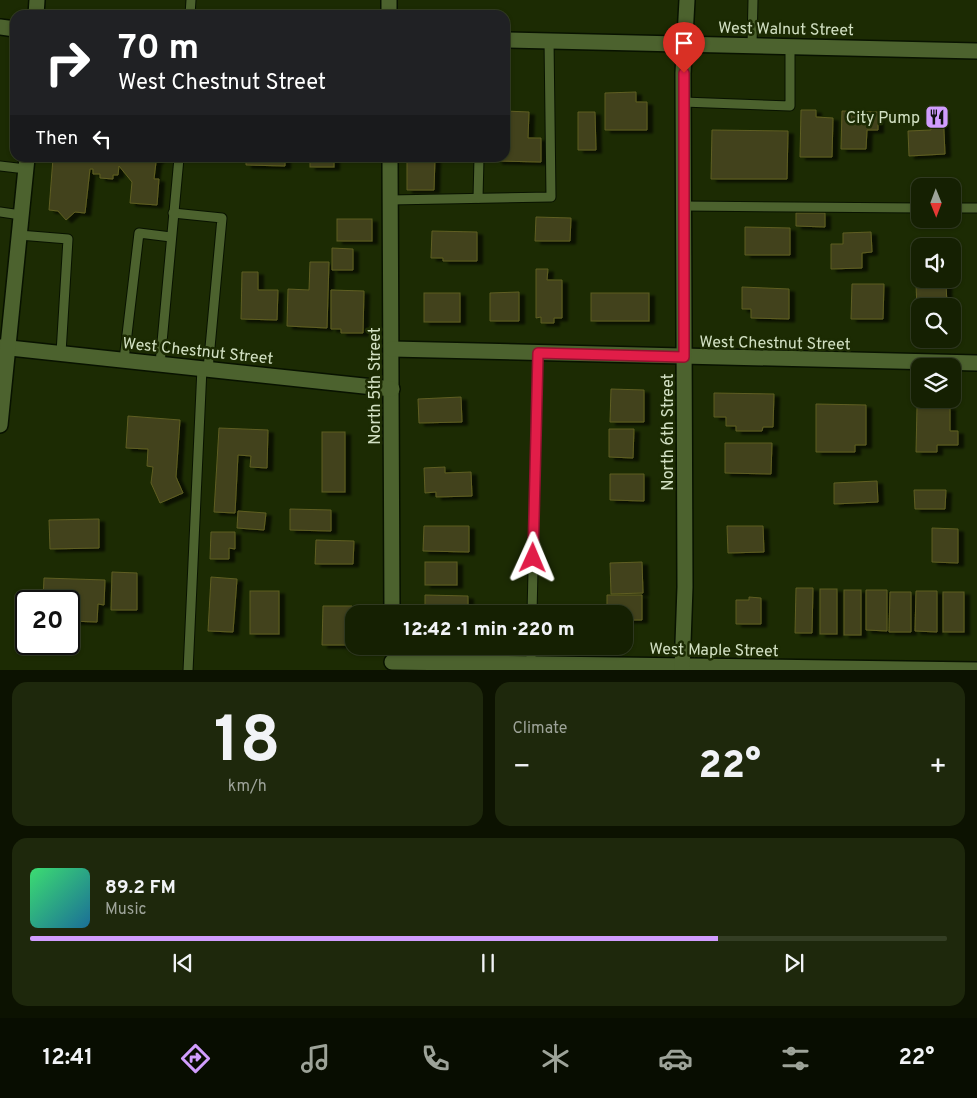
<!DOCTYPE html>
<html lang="en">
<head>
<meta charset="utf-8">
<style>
	:root { --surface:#152002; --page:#1e280c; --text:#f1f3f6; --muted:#9da399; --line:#343e24; --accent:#d19dfe }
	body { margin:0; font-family:Overpass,sans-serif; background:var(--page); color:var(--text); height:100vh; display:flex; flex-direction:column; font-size:19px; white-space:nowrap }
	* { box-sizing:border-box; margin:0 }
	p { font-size:16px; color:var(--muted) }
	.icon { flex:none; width:28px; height:28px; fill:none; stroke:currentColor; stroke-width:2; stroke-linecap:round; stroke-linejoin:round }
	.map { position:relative; height:670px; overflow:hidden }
	.details { display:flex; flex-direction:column; gap:12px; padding:12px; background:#0c1201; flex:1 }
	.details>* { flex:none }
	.hud { position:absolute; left:10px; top:10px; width:500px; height:152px; border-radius:15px; box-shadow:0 1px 4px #0004,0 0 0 1px var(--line); background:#202124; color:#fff; overflow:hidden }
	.needle { width:32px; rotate:179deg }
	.buttons { position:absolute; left:911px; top:178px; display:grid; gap:10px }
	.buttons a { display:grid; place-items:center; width:50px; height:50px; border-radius:10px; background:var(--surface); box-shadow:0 1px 4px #0004,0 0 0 1px var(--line); font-size:25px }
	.speed { position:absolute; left:15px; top:590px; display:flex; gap:10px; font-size:25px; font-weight:700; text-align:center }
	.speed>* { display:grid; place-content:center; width:65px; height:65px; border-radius:50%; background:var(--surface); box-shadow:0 1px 4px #0004,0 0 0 1px var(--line); line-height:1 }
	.speed .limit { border:2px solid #111; border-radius:8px; background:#fff; color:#111 }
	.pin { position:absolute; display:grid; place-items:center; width:42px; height:42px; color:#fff; margin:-51px -21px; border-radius:50% 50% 50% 0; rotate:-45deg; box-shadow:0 0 5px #0007 }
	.pin .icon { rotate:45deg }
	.me { position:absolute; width:55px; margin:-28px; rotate:1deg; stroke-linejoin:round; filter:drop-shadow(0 0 4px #0008) }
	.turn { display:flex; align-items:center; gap:18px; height:105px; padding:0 25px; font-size:22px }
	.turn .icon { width:65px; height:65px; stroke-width:2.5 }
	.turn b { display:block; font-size:35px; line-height:42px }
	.then { display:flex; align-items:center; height:48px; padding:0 25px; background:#0003; gap:10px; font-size:19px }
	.big { font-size:38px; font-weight:800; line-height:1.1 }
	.details .widget { flex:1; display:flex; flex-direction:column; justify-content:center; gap:8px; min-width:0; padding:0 18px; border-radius:15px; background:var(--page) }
	.details .dial { align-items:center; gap:0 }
	.dial b { font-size:65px; line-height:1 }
	.song { display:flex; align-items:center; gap:15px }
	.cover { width:60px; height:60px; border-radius:8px; background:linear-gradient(135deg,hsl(140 70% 55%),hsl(200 70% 35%)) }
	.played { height:5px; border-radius:2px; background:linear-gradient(90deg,var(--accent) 75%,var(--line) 75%) }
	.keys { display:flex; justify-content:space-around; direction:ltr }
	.heat { display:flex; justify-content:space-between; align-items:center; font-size:28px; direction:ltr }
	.details .tiles { flex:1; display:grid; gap:12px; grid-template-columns:1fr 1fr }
	.widget:last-child { grid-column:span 2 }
	.trip { position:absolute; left:345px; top:605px; width:288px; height:50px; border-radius:15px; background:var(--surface); box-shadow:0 1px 4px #0004,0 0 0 1px var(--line); font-weight:800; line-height:50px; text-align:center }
	.menu { display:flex; height:80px; justify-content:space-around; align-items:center; background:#080d01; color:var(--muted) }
	.menu .icon { width:35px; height:35px }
	.menu .active { color:var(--accent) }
	.menu b { font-size:22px; color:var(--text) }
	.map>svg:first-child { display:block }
</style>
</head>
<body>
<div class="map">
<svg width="977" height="671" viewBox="0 0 977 671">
	<defs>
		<filter id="shadow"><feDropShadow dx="5.5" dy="3" stdDeviation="1" flood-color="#0009"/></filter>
	</defs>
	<rect width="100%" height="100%" fill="#1c2b03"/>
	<g fill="#42421c" stroke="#5f5e22" filter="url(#shadow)">
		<path d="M 636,92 L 636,102 L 647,102 L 647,130 L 605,130 L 605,93 Z"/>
		<path d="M 801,110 L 816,110 L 816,117 L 833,118 L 832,157 L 800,157 Z"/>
		<path d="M 943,110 L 945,154 L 909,156 L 908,131 L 931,130 L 930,111 Z"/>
		<path d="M 505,111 L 529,112 L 528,138 L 541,138 L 541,162 L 497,161 L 497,158 L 505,158 Z"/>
		<path d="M 842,111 L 878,112 L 878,130 L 867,130 L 866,149 L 841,149 Z"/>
		<path d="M 578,112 L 595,112 L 596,150 L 578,150 Z"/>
		<path d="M 712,130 L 788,131 L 787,179 L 711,179 Z"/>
		<path d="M 53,158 L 160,158 L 156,162 L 154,179 L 159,179 L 157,205 L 130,203 L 132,182 L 119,166 L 118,175 L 113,175 L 113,179 L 100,178 L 100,174 L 93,174 L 93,169 L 90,169 L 85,213 L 75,212 L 66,220 L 58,211 L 49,210 Z"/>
		<path d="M 246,158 L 285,158 L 285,166 L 246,165 Z"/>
		<rect x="310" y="158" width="24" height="9"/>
		<path d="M 407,158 L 435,158 L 434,190 L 407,190 Z"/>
		<path d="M 796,213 L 825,213 L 825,227 L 796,226 Z"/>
		<path d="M 536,217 L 571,218 L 570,241 L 535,241 Z"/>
		<rect x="337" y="219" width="35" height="22"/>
		<path d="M 745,227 L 790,228 L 790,255 L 745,255 Z"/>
		<path d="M 432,231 L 477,232 L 477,261 L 443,261 L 443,258 L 431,258 Z"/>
		<path d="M 871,232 L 872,252 L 862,253 L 862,268 L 831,269 L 831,244 L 843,244 L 843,233 Z"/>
		<path d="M 332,248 L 353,249 L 353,270 L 332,270 Z"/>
		<path d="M 310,262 L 329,262 L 327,328 L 287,326 L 288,289 L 309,290 Z"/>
		<path d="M 536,269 L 548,269 L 547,280 L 562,280 L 562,318 L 554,318 L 554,323 L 541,323 L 541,317 L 536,318 Z"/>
		<path d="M 242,272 L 258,272 L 258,290 L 278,290 L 277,320 L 241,319 Z"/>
		<path d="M 946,282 L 947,306 L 920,306 L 920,312 L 917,312 L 916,283 Z"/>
		<path d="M 852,284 L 884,284 L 883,319 L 851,319 Z"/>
		<path d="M 742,287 L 789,289 L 789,319 L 751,318 L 751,309 L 742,309 Z"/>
		<path d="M 331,290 L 364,291 L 363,333 L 341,333 L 341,329 L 331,329 Z"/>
		<path d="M 519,292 L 519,321 L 490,321 L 490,293 Z"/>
		<rect x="424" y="293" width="36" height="29"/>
		<rect x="591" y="293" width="58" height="28"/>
		<path d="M 611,389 L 644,390 L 644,422 L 610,422 Z"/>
		<path d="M 714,393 L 774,394 L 773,427 L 763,427 L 762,431 L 736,431 L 736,426 L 726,426 L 726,417 L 714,417 Z"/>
		<path d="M 461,397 L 462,422 L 419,423 L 418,399 Z"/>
		<path d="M 816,404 L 866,405 L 866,445 L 855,445 L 855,452 L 816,452 Z"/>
		<path d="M 917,407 L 950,407 L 950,431 L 958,431 L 958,445 L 937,445 L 937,452 L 916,452 Z"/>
		<path d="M 128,416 L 180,420 L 176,477 L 183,493 L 160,503 L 151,483 L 153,467 L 147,466 L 148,449 L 126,448 Z"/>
		<path d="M 219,428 L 268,430 L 267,468 L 250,467 L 251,456 L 238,455 L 235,513 L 214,512 Z"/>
		<path d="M 609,429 L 634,429 L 633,458 L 609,457 Z"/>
		<rect x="322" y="432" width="23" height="60"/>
		<path d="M 725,443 L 772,443 L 771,474 L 725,473 Z"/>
		<path d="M 445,467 L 445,473 L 471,472 L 472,496 L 436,497 L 436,492 L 425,493 L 424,468 Z"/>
		<path d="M 610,474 L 644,474 L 644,501 L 610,500 Z"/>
		<path d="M 877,481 L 878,502 L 834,504 L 834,483 Z"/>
		<path d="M 914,490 L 946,490 L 945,509 L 915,509 Z"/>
		<path d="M 290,509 L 331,510 L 331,531 L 290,530 Z"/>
		<path d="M 238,511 L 266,513 L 264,530 L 237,528 Z"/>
		<path d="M 99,519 L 99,548 L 50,549 L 49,520 Z"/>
		<path d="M 424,526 L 469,526 L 469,552 L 423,551 Z"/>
		<path d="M 727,526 L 763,526 L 764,552 L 728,553 Z"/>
		<path d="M 932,528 L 958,529 L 958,563 L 932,562 Z"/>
		<path d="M 211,532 L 235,532 L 235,549 L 229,548 L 229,559 L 210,559 Z"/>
		<path d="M 316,540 L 354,541 L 353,564 L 315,564 Z"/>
		<rect x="425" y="562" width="32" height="23"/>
		<path d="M 642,562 L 643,593 L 611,594 L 610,563 Z"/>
		<path d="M 112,572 L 137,573 L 137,610 L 111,610 Z"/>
		<path d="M 211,577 L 237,579 L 233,632 L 208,631 Z"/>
		<path d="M 44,578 L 105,580 L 104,605 L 98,604 L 97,622 L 69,621 L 69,601 L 43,601 Z"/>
		<path d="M 796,588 L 813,588 L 812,633 L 795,633 Z"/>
		<rect x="820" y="589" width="17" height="45"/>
		<rect x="844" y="590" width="17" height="45"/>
		<path d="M 866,590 L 887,590 L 887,631 L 866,630 Z"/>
		<rect x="250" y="591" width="29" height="43"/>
		<path d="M 916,591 L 937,591 L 937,632 L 915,631 Z"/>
		<path d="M 890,592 L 911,592 L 911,632 L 889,632 Z"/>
		<rect x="943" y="592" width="21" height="40"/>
		<path d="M 425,595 L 468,596 L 468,614 L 425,614 Z"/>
		<path d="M 607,595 L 642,595 L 642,620 L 624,620 L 624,614 L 607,614 Z"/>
		<path d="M 749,597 L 761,598 L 761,624 L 736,624 L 736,600 L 749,600 Z"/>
		<path d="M 323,606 L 352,606 L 351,645 L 322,645 Z"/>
	</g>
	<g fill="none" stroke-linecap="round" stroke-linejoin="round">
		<g stroke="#081200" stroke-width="11">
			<g id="lane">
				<path d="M 190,15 L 191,0"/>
				<path d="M 752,45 L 753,0"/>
				<path d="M 683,102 L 790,106 L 790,45"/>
				<path d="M 0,166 L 26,169"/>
				<path d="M 478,198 L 479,158"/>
				<path d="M 390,200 L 551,197 L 549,40"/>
				<path d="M 684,206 L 920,208"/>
				<path d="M 952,208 L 977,208"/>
				<path d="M 0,212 L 21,215"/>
				<path d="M 173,213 L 222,218 L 208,369"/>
				<path d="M 19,235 L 68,239 L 61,353"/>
				<path d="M 124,360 L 139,233 L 171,237"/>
				<path d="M 160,364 L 179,158"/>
				<path d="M 532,614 L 538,353"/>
				<path d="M 531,668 L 531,646"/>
				<path d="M 188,671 L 202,368"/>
			</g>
		</g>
		<g stroke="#081200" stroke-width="18">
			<g id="street">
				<path d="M 36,15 L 37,0"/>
				<path d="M 389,15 L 389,0"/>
				<path d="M 390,158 L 392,614"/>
				<path d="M 0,347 L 392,389"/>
				<path d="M 392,349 L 977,363"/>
				<path d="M 0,425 L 27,158"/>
				<path d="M 392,662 L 977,670"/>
				<path d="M 682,671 L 685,587 L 683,73 L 687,0"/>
			</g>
		</g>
		<g stroke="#081200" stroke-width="18">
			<g id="secondary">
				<path d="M 0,27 L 15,29"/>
				<path d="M 505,40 L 977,51"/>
			</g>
		</g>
		<use href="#lane" stroke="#4c622e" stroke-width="9"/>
		<use href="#street" stroke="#4c622e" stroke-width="15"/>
		<use href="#secondary" stroke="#4c622e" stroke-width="15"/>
	</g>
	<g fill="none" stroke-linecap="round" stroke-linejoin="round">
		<g stroke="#92132f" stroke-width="12">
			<path id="route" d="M 533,558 L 538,353 L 684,357 L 684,73"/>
		</g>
		<use href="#route" stroke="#e11d48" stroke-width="9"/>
	</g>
	<defs>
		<g id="restaurant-square" transform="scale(1.25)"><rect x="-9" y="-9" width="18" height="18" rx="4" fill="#d19dfe" stroke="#1c2b03"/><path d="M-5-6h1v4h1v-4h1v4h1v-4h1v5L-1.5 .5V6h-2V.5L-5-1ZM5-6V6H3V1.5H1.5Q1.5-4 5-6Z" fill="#111"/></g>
	</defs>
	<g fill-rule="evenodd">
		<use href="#restaurant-square" x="937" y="117"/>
	</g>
	<g text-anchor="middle" stroke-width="5" stroke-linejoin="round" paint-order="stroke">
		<g font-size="16" fill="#d2e0c3" stroke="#1c2b03">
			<text transform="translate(786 28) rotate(1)" y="6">West Walnut Street</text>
			<text transform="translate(775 342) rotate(1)" y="6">West Chestnut Street</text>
			<text transform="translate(198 350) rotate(6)" y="6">West Chestnut Street</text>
			<text transform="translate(374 386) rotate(-90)" y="6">North 5th Street</text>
			<text transform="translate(667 432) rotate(-90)" y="6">North 6th Street</text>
			<text transform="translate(714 649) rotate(1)" y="6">West Maple Street</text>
		</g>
		<g font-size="16" fill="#d2e0c3" stroke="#1c2b03" text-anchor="end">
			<text x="920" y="123">City Pump</text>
		</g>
	</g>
</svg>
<div class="buttons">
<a><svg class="needle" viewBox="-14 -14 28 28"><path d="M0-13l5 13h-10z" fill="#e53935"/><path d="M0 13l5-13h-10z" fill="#9da399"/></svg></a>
<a><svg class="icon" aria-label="sound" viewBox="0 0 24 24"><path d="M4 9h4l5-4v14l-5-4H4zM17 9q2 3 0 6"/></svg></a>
<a><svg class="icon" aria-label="search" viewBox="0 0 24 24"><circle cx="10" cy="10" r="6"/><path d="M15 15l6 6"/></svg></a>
<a><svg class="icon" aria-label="layers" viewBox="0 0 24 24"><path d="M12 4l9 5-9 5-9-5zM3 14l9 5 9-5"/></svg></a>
</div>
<div class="speed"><div class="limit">20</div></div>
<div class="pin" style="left:684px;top:73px;background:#d93025"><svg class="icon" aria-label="arrive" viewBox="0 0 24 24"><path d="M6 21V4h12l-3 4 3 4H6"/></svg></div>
<svg class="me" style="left:533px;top:558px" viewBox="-20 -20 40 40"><path d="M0-17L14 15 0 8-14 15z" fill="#e11d48" stroke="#fff" stroke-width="4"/></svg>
<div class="trip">12:42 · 1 min · 220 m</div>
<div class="hud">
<div class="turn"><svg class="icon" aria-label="right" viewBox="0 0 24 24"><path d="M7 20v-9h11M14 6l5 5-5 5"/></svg><div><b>70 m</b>West Chestnut Street</div></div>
<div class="then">Then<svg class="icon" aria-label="left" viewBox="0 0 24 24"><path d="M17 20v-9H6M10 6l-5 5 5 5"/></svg></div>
</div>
</div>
<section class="details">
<div class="tiles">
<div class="widget dial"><b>18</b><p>km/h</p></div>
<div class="widget"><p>Climate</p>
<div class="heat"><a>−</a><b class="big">22°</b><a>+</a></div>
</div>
<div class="widget">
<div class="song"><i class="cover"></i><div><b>89.2 FM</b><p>Music</p></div></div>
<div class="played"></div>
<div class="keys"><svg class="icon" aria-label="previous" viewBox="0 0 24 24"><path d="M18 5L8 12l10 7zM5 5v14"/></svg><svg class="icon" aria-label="pause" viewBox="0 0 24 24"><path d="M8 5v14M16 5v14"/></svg><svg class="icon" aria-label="next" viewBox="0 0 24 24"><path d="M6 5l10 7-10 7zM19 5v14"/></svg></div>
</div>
</div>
</section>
<nav class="menu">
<b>12:41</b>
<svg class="icon active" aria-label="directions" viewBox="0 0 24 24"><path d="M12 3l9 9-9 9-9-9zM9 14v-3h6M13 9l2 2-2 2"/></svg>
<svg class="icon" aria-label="music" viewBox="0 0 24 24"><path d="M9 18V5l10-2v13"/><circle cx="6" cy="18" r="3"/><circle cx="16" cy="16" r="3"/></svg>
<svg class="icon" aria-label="phone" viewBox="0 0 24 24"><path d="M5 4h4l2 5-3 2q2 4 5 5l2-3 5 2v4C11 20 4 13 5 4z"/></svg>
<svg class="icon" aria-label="climate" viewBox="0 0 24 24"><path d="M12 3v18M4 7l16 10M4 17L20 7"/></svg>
<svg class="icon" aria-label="car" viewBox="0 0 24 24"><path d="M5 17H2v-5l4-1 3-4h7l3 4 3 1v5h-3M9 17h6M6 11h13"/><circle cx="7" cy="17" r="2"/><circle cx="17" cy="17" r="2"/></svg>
<svg class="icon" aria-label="filters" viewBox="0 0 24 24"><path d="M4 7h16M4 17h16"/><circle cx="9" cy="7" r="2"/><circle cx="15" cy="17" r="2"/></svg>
<b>22°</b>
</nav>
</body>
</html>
